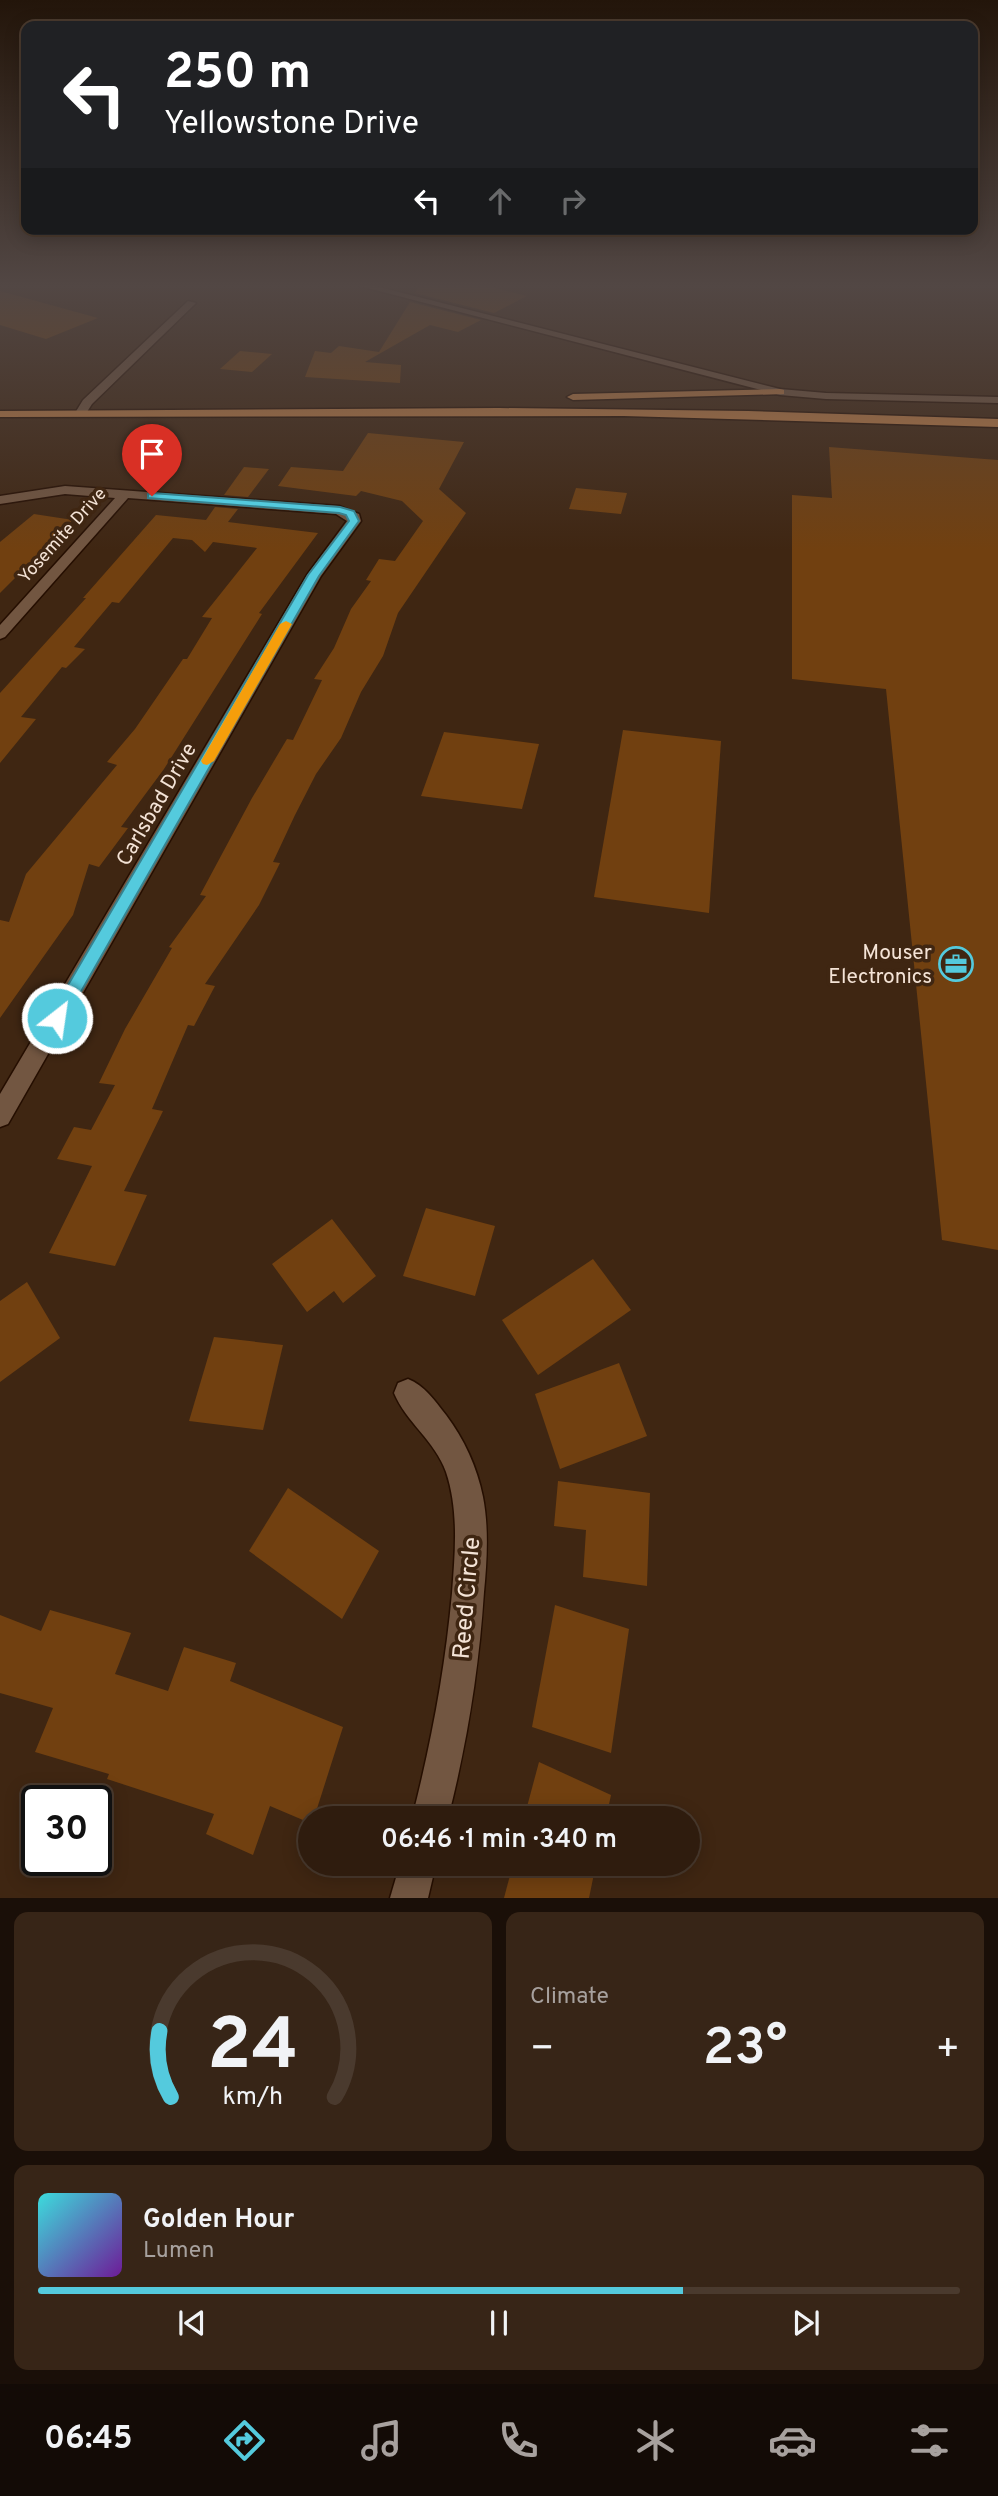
<!DOCTYPE html>
<html lang="en">
<head>
<meta charset="utf-8">
<style>
	:root { --surface:#2f1c0e; --page:#372517; --text:#f1f3f6; --muted:#a7a19e; --line:#4a3a2e; --accent:#54cadd }
	body { margin:0; font-family:Overpass,sans-serif; background:var(--page); color:var(--text); height:100vh; display:flex; flex-direction:column; font-size:26px; white-space:nowrap }
	* { box-sizing:border-box; margin:0 }
	p { font-size:23px; color:var(--muted) }
	.icon { flex:none; width:38px; height:38px; fill:none; stroke:currentColor; stroke-width:2; stroke-linecap:round; stroke-linejoin:round }
	.map { position:relative; height:1898px; overflow:hidden }
	.side { display:flex; flex-direction:column; gap:14px; padding:14px; background:#1a0f08; flex:1 }
	.side>* { flex:none }
	.guide { position:absolute; left:21px; top:21px; width:957px; height:214px; border-radius:14px; box-shadow:0 4px 18px #0003,0 0 0 2px var(--line); background:#202124; color:#fff; overflow:hidden }
	.speed { position:absolute; left:21px; top:1785px; display:flex; gap:14px; font-size:35px; font-weight:700; text-align:center }
	.speed>* { display:grid; place-content:center; width:91px; height:91px; border-radius:50%; background:var(--surface); box-shadow:0 4px 18px #0003,0 0 0 2px var(--line); line-height:1 }
	.speed .limit { border:4px solid #111; border-radius:10px; background:#fff; color:#111 }
	.pin { position:absolute; display:grid; place-items:center; width:60px; height:60px; color:#fff; margin:-72px -30px; border-radius:50% 50% 50% 0; rotate:-45deg; box-shadow:0 0 7px #0007 }
	.pin .icon { rotate:45deg }
	.me { position:absolute; width:77px; margin:-38px; rotate:30deg; stroke-linejoin:round; filter:drop-shadow(0 0 5px #0008) }
	.turn { display:flex; align-items:center; gap:24px; height:147px; padding:0 28px; font-size:32px }
	.turn .icon { width:91px; height:91px; stroke-width:2.5 }
	.turn b { display:block; font-size:49px; line-height:60px }
	.lanes { display:flex; align-items:center; height:66px; padding:0 28px; background:#0003; justify-content:center; gap:35px; direction:ltr }
	.lanes .off { opacity:.35 }
	.big { font-size:52px; font-weight:600; line-height:1.1 }
	.side .widget { flex:1; display:flex; flex-direction:column; justify-content:center; gap:10px; min-width:0; padding:0 24px; border-radius:14px; background:var(--page) }
	.side .dial { align-items:center; gap:0 }
	.dial svg { height:182px; overflow:visible; fill:none; stroke:var(--line); stroke-width:7; stroke-linecap:round; text-anchor:middle }
	.dial text { fill:var(--text); stroke:none }
	.song { display:flex; align-items:center; gap:21px }
	.cover { width:84px; height:84px; border-radius:10px; background:linear-gradient(135deg,hsl(180 70% 55%),hsl(280 70% 35%)) }
	.played { height:7px; border-radius:4px; background:linear-gradient(90deg,var(--accent) 70%,var(--line) 70%) }
	.keys { display:flex; justify-content:space-around; direction:ltr }
	.heat { display:flex; justify-content:space-between; align-items:center; font-size:38px; direction:ltr }
	.side .tiles { flex:1; display:grid; gap:14px; grid-template-columns:1fr 1fr }
	.widget:last-child { grid-column:span 2 }
	.trip { position:absolute; left:298px; top:1806px; width:402px; height:70px; border-radius:35px; background:var(--surface); box-shadow:0 4px 18px #0003,0 0 0 2px var(--line); font-weight:600; line-height:70px; text-align:center }
	.menu { display:flex; height:112px; justify-content:space-around; align-items:center; background:#130b06; color:var(--muted) }
	.menu .icon { width:49px; height:49px }
	.menu .active { color:var(--accent) }
	.menu b { font-size:32px; color:var(--text) }
	.map>svg:first-child { display:block }
</style>
</head>
<body>
<div class="map">
<svg width="998" height="1898" viewBox="0 0 998 1898">
	<rect width="100%" height="100%" fill="#3f2612"/>
	<g fill="#714010">
		<path d="M 420,285 L 484,285 L 527,296 L 494,313 L 415,293 Z"/>
		<path d="M 0,291 L 98,318 L 46,339 L 0,325 Z"/>
		<path d="M 410,302 L 481,320 L 458,332 L 430,325 L 365,362 L 401,365 L 400,383 L 305,377 L 315,351 L 331,353 L 339,346 L 379,352 Z"/>
		<path d="M 240,351 L 272,354 L 252,372 L 220,369 Z"/>
		<path d="M 368,433 L 464,442 L 439,489 L 466,513 L 398,613 L 383,656 L 361,692 L 341,738 L 316,774 L 295,815 L 273,862 L 280,863 L 259,905 L 205,984 L 215,986 L 194,1026 L 188,1025 L 152,1109 L 163,1111 L 124,1191 L 147,1195 L 115,1266 L 49,1253 L 92,1166 L 57,1159 L 74,1127 L 91,1130 L 115,1085 L 99,1083 L 125,1029 L 172,948 L 169,947 L 206,896 L 200,895 L 252,798 L 287,739 L 293,740 L 322,680 L 314,679 L 334,648 L 351,609 L 371,581 L 366,580 L 379,559 L 395,561 L 423,521 L 402,501 L 361,491 L 356,496 L 278,486 L 291,467 L 343,471 Z"/>
		<path d="M 829,447 L 998,460 L 998,1250 L 942,1240 L 886,689 L 792,679 L 792,495 L 832,498 Z"/>
		<path d="M 244,467 L 269,469 L 248,497 L 224,495 Z"/>
		<path d="M 576,488 L 627,493 L 621,514 L 569,509 Z"/>
		<path d="M 215,507 L 238,509 L 228,522 L 318,533 L 259,613 L 262,614 L 164,769 L 121,827 L 128,828 L 99,867 L 89,864 L 73,915 L 0,1018 L 0,920 L 9,922 L 26,874 L 117,765 L 107,762 L 135,729 L 183,659 L 187,659 L 212,618 L 202,617 L 257,548 L 213,542 L 205,552 L 192,540 L 173,538 L 119,603 L 112,602 L 74,647 L 85,649 L 66,668 L 62,667 L 21,717 L 36,719 L 0,763 L 0,693 L 86,598 L 83,598 L 156,515 L 206,520 Z"/>
		<path d="M 34,514 L 73,520 L 0,593 L 0,542 Z"/>
		<path d="M 623,730 L 721,741 L 709,913 L 594,897 Z"/>
		<path d="M 444,732 L 539,744 L 522,809 L 421,796 Z"/>
		<path d="M 426,1208 L 495,1226 L 475,1296 L 403,1276 Z"/>
		<path d="M 332,1219 L 376,1276 L 343,1303 L 334,1291 L 307,1312 L 272,1264 Z"/>
		<path d="M 593,1259 L 631,1310 L 538,1375 L 502,1320 Z"/>
		<path d="M 27,1282 L 60,1338 L 0,1382 L 0,1301 Z"/>
		<path d="M 214,1337 L 283,1345 L 263,1430 L 189,1421 Z"/>
		<path d="M 619,1363 L 647,1436 L 560,1469 L 535,1394 Z"/>
		<path d="M 558,1481 L 650,1493 L 647,1586 L 583,1577 L 586,1530 L 554,1526 Z"/>
		<path d="M 288,1488 L 379,1551 L 342,1619 L 249,1551 Z"/>
		<path d="M 555,1605 L 629,1629 L 611,1753 L 532,1727 Z"/>
		<path d="M 50,1610 L 131,1633 L 115,1674 L 168,1691 L 184,1647 L 236,1663 L 230,1681 L 343,1727 L 314,1818 L 310,1818 L 310,1823 L 270,1806 L 253,1855 L 206,1834 L 214,1814 L 107,1779 L 109,1774 L 35,1752 L 53,1708 L 0,1693 L 0,1615 L 41,1631 Z"/>
		<path d="M 539,1762 L 611,1795 L 606,1818 L 524,1818 Z"/>
		<path d="M 513,1864 L 596,1864 L 589,1898 L 504,1898 Z"/>
	</g>
	<g fill="none" stroke-linecap="round" stroke-linejoin="round">
		<g stroke="#250e00" stroke-width="3">
			<g id="minor">
				<path d="M 356,285 L 371,285 L 780,389 L 826,393 L 998,397 L 998,403 L 826,399 L 780,395 Z"/>
				<path d="M 188,301 L 196,303 L 92,404 L 85,415 L 77,415 L 75,413 L 83,400 Z"/>
				<path d="M 65,486 L 339,506 L 359,514 L 361,521 L 321,576 L 8,1124 L 0,1127 L 0,1094 L 307,575 L 347,521 L 336,514 L 128,498 L 5,637 L 0,639 L 0,625 L 115,498 L 65,494 L 0,504 L 0,496 Z"/>
				<path d="M 408,1379 C 424,1385 435,1401 446,1415 C 464,1439 477,1467 483,1497 C 489,1528 487,1561 484,1592 C 479,1669 467,1744 448,1818 L 412,1818 C 431,1744 445,1670 452,1593 C 455,1553 459,1511 446,1472 C 435,1441 406,1422 394,1393 L 398,1383 Z"/>
				<path d="M 400,1864 L 436,1864 L 428,1898 L 390,1898 Z"/>
			</g>
		</g>
		<g stroke="#250e00" stroke-width="3">
			<g id="major">
				<path d="M 780,389 L 784,390 L 784,394 L 573,400 L 567,397 L 573,394 Z"/>
				<path d="M 499,408 L 748,411 L 998,419 L 998,427 L 624,416 L 0,417 L 0,411 Z"/>
			</g>
		</g>
		<use href="#minor" fill="#725641" fill-rule="evenodd"/>
		<use href="#major" fill="#c28048" fill-rule="evenodd"/>
	</g>
	<linearGradient id="sky" x2="0" y2="1"><stop stop-color="#23150a"/><stop offset="0.52" stop-color="#524744"/><stop offset="1" stop-color="#524744" stop-opacity="0"/></linearGradient>
	<rect width="998" height="550" fill="url(#sky)"/>
	<path fill="#54cadd" stroke="#378390" stroke-width="2" d="M 152,493 L 340,507 L 354,511 L 359,521 L 319,576 L 63,1023 L 51,1023 L 49,1018 L 51,1014 L 308,575 L 349,521 L 346,515 L 339,513 L 148,498 L 148,494 Z"/>
	<path fill="#f59e0b" d="M 286,621 L 292,624 L 214,761 L 207,765 L 203,764 L 201,761 L 280,624 Z"/>
	<defs>
		<g id="office-ring" transform="scale(1.75)"><circle r="9.5" fill="#3f2612" stroke="#54cadd" stroke-width="1.5"/><path d="M-6-3h4V-5.5h4V-3h4V5H-6ZM-1-4.5V-3h2v-1.5ZM-6 0V1H6V0Z" fill="#54cadd"/></g>
	</defs>
	<g fill-rule="evenodd">
		<use href="#office-ring" x="956" y="964"/>
	</g>
	<g text-anchor="middle" stroke-width="7" stroke-linejoin="round" paint-order="stroke">
		<g font-size="18" fill="#f4e3d6" stroke="#3f2612">
			<text transform="translate(62 535) rotate(-48)" y="6">Yosemite Drive</text>
		</g>
		<g font-size="21" fill="#f4e3d6" stroke="#3f2612">
			<text transform="translate(156 804) rotate(-60)" y="7">Carlsbad Drive</text>
		</g>
		<g font-size="21" fill="#f4e3d6" stroke="#3f2612" text-anchor="end">
			<text x="932" y="959">Mouser<tspan x="932" dy="24">Electronics</tspan></text>
		</g>
		<g font-size="24" fill="#f4e3d6" stroke="#3f2612">
			<text transform="translate(466 1598) rotate(-85)" y="8">Reed Circle</text>
		</g>
	</g>
</svg>
<div class="speed"><div class="limit">30</div></div>
<div class="pin" style="left:152px;top:496px;background:#d93025"><svg class="icon" aria-label="arrive" viewBox="0 0 24 24"><path d="M6 21V4h12l-3 4 3 4H6"/></svg></div>
<svg class="me" style="left:57px;top:1018px" viewBox="-20 -20 40 40"><circle r="17" fill="#54cadd" stroke="#fff" stroke-width="3"/><path d="M0-11L8 9 0 5-8 9z" fill="#fff"/></svg>
<div class="trip">06:46 · 1 min · 340 m</div>
<div class="guide">
<div class="turn"><svg class="icon" aria-label="left" viewBox="0 0 24 24"><path d="M17 20v-9H6M10 6l-5 5 5 5"/></svg><div><b>250 m</b>Yellowstone Drive</div></div>
<div class="lanes"><svg class="icon" aria-label="left" viewBox="0 0 24 24"><path d="M17 20v-9H6M10 6l-5 5 5 5"/></svg><svg class="icon off" aria-label="ahead" viewBox="0 0 24 24"><path d="M12 20V5M6 11l6-6 6 6"/></svg><svg class="icon off" aria-label="right" viewBox="0 0 24 24"><path d="M7 20v-9h11M14 6l5 5-5 5"/></svg></div>
</div>
</div>
<section class="side">
<div class="tiles">
<div class="widget dial"><svg viewBox="0 0 100 80">
<path d="M14 69A42 42 0 1 1 86 69"/>
<path d="M14 69A42 42 0 0 1 9 40" stroke="#54cadd"/>
<text x="50" y="56" font-size="32" font-weight="700">24</text>
<text x="50" y="72" font-size="11">km/h</text>
</svg></div>
<div class="widget"><p>Climate</p>
<div class="heat"><a>−</a><b class="big">23°</b><a>+</a></div>
</div>
<div class="widget">
<div class="song"><i class="cover"></i><div><b>Golden Hour</b><p>Lumen</p></div></div>
<div class="played"></div>
<div class="keys"><svg class="icon" aria-label="previous" viewBox="0 0 24 24"><path d="M18 5L8 12l10 7zM5 5v14"/></svg><svg class="icon" aria-label="pause" viewBox="0 0 24 24"><path d="M8 5v14M16 5v14"/></svg><svg class="icon" aria-label="next" viewBox="0 0 24 24"><path d="M6 5l10 7-10 7zM19 5v14"/></svg></div>
</div>
</div>
</section>
<nav class="menu">
<b>06:45</b>
<svg class="icon active" aria-label="directions" viewBox="0 0 24 24"><path d="M12 3l9 9-9 9-9-9zM9 14v-3h6M13 9l2 2-2 2"/></svg>
<svg class="icon" aria-label="music" viewBox="0 0 24 24"><path d="M9 18V5l10-2v13"/><circle cx="6" cy="18" r="3"/><circle cx="16" cy="16" r="3"/></svg>
<svg class="icon" aria-label="phone" viewBox="0 0 24 24"><path d="M5 4h4l2 5-3 2q2 4 5 5l2-3 5 2v4C11 20 4 13 5 4z"/></svg>
<svg class="icon" aria-label="climate" viewBox="0 0 24 24"><path d="M12 3v18M4 7l16 10M4 17L20 7"/></svg>
<svg class="icon" aria-label="car" viewBox="0 0 24 24"><path d="M5 17H2v-5l4-1 3-4h7l3 4 3 1v5h-3M9 17h6M6 11h13"/><circle cx="7" cy="17" r="2"/><circle cx="17" cy="17" r="2"/></svg>
<svg class="icon" aria-label="filters" viewBox="0 0 24 24"><path d="M4 7h16M4 17h16"/><circle cx="9" cy="7" r="2"/><circle cx="15" cy="17" r="2"/></svg>
</nav>
</body>
</html>
